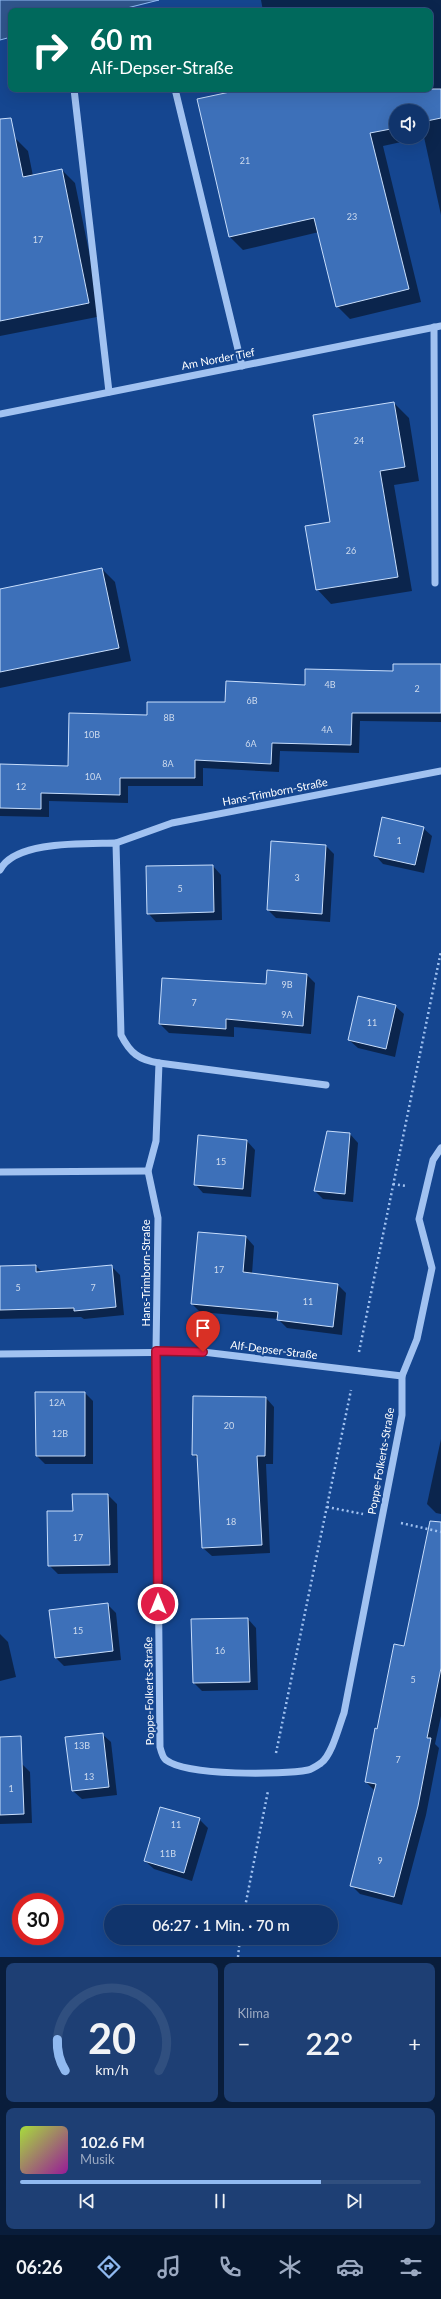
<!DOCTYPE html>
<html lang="de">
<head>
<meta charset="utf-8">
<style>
	:root { --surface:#10346c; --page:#1e3f74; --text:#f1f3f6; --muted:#9caac2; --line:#304f7f; --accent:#90b9f0 }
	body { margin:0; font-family:Lato,sans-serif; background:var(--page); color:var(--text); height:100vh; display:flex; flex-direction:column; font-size:15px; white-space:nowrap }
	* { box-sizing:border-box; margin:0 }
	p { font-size:13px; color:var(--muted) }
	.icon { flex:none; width:22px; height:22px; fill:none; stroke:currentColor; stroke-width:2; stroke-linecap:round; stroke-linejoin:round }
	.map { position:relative; height:1957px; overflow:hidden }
	.sheet { display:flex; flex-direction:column; gap:6px; padding:6px; background:#091d3b; flex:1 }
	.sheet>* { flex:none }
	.guide { position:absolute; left:8px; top:8px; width:425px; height:84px; border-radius:8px; box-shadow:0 4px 16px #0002,0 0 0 1px var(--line); background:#00695c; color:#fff; overflow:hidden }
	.tools { position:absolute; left:389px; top:104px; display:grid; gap:8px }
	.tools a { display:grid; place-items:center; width:40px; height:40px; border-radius:50%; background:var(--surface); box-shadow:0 4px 16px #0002,0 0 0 1px var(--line); font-size:20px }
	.speed { position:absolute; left:12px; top:1893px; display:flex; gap:8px; font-size:20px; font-weight:700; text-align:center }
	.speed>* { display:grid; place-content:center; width:52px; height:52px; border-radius:50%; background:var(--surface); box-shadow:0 4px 16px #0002,0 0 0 1px var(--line); line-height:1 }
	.speed .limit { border:6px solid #d22; background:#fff; color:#111 }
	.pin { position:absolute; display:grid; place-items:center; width:34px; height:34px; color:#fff; margin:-41px -17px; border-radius:50% 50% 50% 0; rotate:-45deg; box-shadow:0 0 4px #0007 }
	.pin .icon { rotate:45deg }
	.me { position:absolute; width:44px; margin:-22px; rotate:0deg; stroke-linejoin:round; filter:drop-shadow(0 0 3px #0008) }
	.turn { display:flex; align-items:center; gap:14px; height:84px; padding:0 16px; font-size:18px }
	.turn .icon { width:52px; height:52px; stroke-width:2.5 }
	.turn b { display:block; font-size:28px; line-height:34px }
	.big { font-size:30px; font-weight:600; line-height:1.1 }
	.sheet .widget { flex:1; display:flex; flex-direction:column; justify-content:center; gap:6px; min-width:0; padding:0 14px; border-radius:8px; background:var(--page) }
	.sheet .dial { align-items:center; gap:0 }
	.dial svg { height:104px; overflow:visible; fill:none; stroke:var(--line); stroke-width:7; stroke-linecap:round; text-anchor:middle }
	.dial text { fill:var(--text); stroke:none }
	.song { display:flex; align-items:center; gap:12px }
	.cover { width:48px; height:48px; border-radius:6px; background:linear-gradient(135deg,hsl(80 70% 55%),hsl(300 70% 35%)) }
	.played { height:4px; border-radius:2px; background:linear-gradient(90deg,var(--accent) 75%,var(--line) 75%) }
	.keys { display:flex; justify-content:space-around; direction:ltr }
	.heat { display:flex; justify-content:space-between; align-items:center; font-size:22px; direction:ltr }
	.sheet .tiles { flex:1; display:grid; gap:6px; grid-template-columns:1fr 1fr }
	.widget:last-child { grid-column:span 2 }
	.trip { position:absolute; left:104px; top:1905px; width:234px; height:40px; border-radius:20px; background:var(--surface); box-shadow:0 4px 16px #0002,0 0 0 1px var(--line); font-weight:600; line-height:40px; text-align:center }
	.tabs { display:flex; height:64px; justify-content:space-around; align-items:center; background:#06152b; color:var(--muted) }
	.tabs .icon { width:28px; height:28px }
	.tabs .current { color:var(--accent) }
	.tabs b { font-size:18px; color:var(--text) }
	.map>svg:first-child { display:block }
</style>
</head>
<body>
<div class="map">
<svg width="441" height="1957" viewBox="0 0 441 1957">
	<rect width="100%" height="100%" fill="#154690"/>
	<path fill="#30558c" stroke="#94bdf4" d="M 0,0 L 159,0 L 115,11 L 11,11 L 11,37 L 0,40 Z"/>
	<g fill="#0007" fill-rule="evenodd">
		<path d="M 261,0 L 441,0 L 441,215 L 424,137 L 383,146 L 421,302 L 350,319 L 337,306 L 319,232 L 243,250 L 230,237 L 249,89 L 430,89 L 430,11 L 263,11 ZM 396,111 L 422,111 L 422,137 L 396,137 Z"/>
		<path d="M 15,138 L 28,151 L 33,176 L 62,170 L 75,183 L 102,316 L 0,336 L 0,141 Z"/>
		<path d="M 394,403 L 409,418 L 419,481 L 394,485 L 412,591 L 331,604 L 317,589 L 331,522 Z"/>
		<path d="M 102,569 L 115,582 L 131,661 L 0,688 L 0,590 Z"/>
		<path d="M 441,665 L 441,722 L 360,721 L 359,753 L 280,751 L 279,772 L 203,768 L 203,786 L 128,786 L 128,803 L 49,801 L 49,817 L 0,816 L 0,765 L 69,767 L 148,717 L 306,686 Z"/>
		<path d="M 423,828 L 432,836 L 424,873 L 383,864 L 375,855 Z"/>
		<path d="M 326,846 L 334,854 L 330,922 L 276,918 L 268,910 Z"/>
		<path d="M 213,866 L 221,875 L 222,920 L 156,922 L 148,913 Z"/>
		<path d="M 307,975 L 315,983 L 311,1034 L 234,1027 L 234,1037 L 169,1033 L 160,1024 L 267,985 Z"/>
		<path d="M 395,1006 L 404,1014 L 395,1057 L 358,1048 L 349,1040 Z"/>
		<path d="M 350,1134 L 358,1143 L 353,1202 L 323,1199 L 315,1191 Z"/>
		<path d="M 247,1141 L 255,1150 L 251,1197 L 203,1193 L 195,1184 Z"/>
		<path d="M 246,1237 L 254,1246 L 252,1274 L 338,1285 L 346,1293 L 342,1335 L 287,1328 L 278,1319 L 200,1312 L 192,1304 Z"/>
		<path d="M 36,1266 L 42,1272 L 111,1266 L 120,1275 L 124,1315 L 84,1319 L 81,1317 L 0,1319 L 0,1267 Z"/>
		<path d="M 85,1393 L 93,1401 L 93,1464 L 45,1464 L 37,1456 Z"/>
		<path d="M 266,1398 L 274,1407 L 273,1464 L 266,1464 L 270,1553 L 212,1556 L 203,1548 L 198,1459 L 193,1454 Z"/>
		<path d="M 441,1439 L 441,1514 L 436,1513 L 427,1504 Z"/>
		<path d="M 73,1495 L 108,1495 L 117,1504 L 118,1573 L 58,1574 L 49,1565 L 74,1512 Z"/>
		<path d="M 441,1561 L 441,1716 L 435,1744 L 439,1748 L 426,1815 L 402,1905 L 360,1894 L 352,1886 L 375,1791 L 366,1782 L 378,1730 L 405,1648 Z"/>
		<path d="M 107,1604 L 116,1613 L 121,1660 L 64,1666 L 56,1658 Z"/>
		<path d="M 248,1619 L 256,1628 L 258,1690 L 202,1691 L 194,1683 Z"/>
		<path d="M 0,1634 L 8,1642 L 16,1677 L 0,1681 Z"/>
		<path d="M 102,1734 L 111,1742 L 117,1795 L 82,1799 L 73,1791 Z"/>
		<path d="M 21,1763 L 30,1772 L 32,1823 L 0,1824 L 0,1764 Z"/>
		<path d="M 199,1819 L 208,1828 L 192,1881 L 154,1869 L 145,1861 Z"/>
	</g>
	<g fill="#3d70b9" stroke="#c8defc">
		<path d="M 244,89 L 441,89 L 441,118 L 422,122 L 422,111 L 396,111 L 396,128 L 370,133 L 409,289 L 336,307 L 314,218 L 229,237 L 197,99 Z"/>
		<path d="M 11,118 L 23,177 L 62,169 L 89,303 L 0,321 L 0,119 Z"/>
		<path d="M 394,402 L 405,467 L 380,471 L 398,577 L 316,590 L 305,526 L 330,522 L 313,415 Z"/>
		<path d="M 102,568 L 119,648 L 0,672 L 0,589 Z"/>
		<path d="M 393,664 L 441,664 L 441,713 L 352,713 L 351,745 L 272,743 L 271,764 L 195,760 L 195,778 L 120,778 L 120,795 L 41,793 L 41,809 L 0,808 L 0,764 L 68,766 L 69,713 L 147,715 L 147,702 L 225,702 L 226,681 L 305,685 L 305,669 L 393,671 Z"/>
		<path d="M 382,817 L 424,827 L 415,865 L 374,856 Z"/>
		<path d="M 271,841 L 326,845 L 322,914 L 267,910 Z"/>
		<path d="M 213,865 L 214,912 L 147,914 L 146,866 Z"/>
		<path d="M 267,970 L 307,974 L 303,1026 L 226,1019 L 226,1029 L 159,1024 L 162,978 L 266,984 Z"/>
		<path d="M 358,996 L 396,1005 L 386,1049 L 348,1040 Z"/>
		<path d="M 327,1131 L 350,1133 L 345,1194 L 314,1191 Z"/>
		<path d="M 198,1135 L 247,1140 L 243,1189 L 194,1185 Z"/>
		<path d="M 198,1232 L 246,1236 L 243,1272 L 338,1284 L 333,1327 L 277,1320 L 278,1312 L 191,1304 Z"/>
		<path d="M 36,1265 L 36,1272 L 112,1265 L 116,1307 L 74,1311 L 74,1308 L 0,1310 L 0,1266 Z"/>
		<path d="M 35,1392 L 85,1392 L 85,1456 L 36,1456 Z"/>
		<path d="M 193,1396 L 266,1397 L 265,1456 L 257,1456 L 262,1545 L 202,1548 L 197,1455 L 192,1455 Z"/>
		<path d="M 72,1494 L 108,1494 L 110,1565 L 48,1566 L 47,1511 L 73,1511 Z"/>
		<path d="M 430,1521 L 441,1522 L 441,1668 L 427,1738 L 431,1738 L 418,1806 L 394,1897 L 350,1886 L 376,1784 L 365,1782 L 375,1728 L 377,1729 L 394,1644 L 404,1646 Z"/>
		<path d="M 108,1603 L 113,1651 L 55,1658 L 49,1610 Z"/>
		<path d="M 248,1618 L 250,1682 L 193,1683 L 191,1619 Z"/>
		<path d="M 103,1733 L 109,1787 L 72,1791 L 65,1737 Z"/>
		<path d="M 21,1736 L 24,1814 L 0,1815 L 0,1737 Z"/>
		<path d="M 160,1807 L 200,1818 L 184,1873 L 144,1861 Z"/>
	</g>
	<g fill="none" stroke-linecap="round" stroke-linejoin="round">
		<g stroke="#a1c2f1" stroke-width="2.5" stroke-dasharray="2 3" stroke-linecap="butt">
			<path d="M 393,1184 L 407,1186"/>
			<path d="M 359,1352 L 441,951"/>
			<path d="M 327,1507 L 363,1514"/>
			<path d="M 401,1523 L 441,1532"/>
			<path d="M 276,1753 L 351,1390"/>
			<path d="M 244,1912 L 268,1791"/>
			<path d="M 238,1957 L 240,1938"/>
		</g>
		<g stroke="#a1c2f1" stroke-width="7">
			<path d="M 74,89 L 109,392"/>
			<path d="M 175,89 L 242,366"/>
			<path d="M 434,327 L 435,583"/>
			<path d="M 0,414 L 441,326"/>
			<path d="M 116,843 L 172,823 L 441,771"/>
			<path d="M 0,870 C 15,840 87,844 116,843 L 121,1035 C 130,1053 139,1060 159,1063 L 156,1141 L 148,1171 L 158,1218 L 156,1351 L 160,1747 C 161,1751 163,1758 166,1760 C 187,1776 282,1775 308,1770 C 313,1769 318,1765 321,1763 C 332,1755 339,1726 344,1713 L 402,1415 L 402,1376 L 417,1339 L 432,1268 L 419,1219 L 433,1160 L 441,1148"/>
			<path d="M 159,1063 L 326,1085"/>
			<path d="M 0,1172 L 148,1171"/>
			<path d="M 0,1354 L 203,1352 L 402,1376"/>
		</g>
	</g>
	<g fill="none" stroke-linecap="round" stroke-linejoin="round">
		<g stroke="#92132f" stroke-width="10">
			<path id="route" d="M 158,1604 L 156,1351 L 203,1352"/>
		</g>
		<use href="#route" stroke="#e11d48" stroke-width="7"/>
	</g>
	<g text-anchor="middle" stroke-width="4" stroke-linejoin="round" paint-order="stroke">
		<g font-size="9" fill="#cedbee">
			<text x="245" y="164">21</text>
			<text x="352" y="220">23</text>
			<text x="38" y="243">17</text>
			<text x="359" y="444">24</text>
			<text x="351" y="554">26</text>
			<text x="330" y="688">4B</text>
			<text x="417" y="692">2</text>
			<text x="252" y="704">6B</text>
			<text x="169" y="721">8B</text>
			<text x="327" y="733">4A</text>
			<text x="92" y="738">10B</text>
			<text x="251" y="747">6A</text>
			<text x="168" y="767">8A</text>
			<text x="93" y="780">10A</text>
			<text x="21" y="790">12</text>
			<text x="399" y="844">1</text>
			<text x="297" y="881">3</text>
			<text x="180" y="892">5</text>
			<text x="287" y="988">9B</text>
			<text x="194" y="1006">7</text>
			<text x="287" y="1018">9A</text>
			<text x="372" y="1026">11</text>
			<text x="221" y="1165">15</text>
			<text x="219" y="1273">17</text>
			<text x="18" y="1291">5</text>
			<text x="93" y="1291">7</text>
			<text x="308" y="1305">11</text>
			<text x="57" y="1406">12A</text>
			<text x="229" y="1429">20</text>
			<text x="60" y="1437">12B</text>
			<text x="231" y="1525">18</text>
			<text x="78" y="1541">17</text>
			<text x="78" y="1634">15</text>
			<text x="220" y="1654">16</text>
			<text x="413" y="1683">5</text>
			<text x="82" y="1749">13B</text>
			<text x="398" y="1763">7</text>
			<text x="89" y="1780">13</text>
			<text x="11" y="1792">1</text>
			<text x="176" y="1828">11</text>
			<text x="168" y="1857">11B</text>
			<text x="380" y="1864">9</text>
		</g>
		<g font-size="11" fill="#fff" stroke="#154690">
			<text transform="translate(218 359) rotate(-11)" y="4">Am Norder Tief</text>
			<text transform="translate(275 792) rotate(-11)" y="4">Hans-Trimborn-Straße</text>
			<text transform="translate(146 1273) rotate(-90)" y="4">Hans-Trimborn-Straße</text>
			<text transform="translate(274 1350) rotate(7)" y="4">Alf-Depser-Straße</text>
			<text transform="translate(381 1461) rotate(-80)" y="4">Poppe-Folkerts-Straße</text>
			<text transform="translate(149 1691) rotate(-91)" y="4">Poppe-Folkerts-Straße</text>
		</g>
	</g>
</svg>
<div class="tools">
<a><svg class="icon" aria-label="sound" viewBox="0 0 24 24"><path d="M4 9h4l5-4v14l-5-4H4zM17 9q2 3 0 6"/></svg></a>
</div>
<div class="speed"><div class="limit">30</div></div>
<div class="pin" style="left:203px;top:1352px;background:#d93025"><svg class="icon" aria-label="arrive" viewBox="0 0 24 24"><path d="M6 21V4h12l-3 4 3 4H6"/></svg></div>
<svg class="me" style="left:158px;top:1604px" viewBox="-20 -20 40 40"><circle r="17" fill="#e11d48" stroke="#fff" stroke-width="3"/><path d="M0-11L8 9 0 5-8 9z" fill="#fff"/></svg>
<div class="trip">06:27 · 1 Min. · 70 m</div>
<div class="guide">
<div class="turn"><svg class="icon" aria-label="right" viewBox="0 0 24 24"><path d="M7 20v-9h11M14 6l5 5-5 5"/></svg><div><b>60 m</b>Alf-Depser-Straße</div></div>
</div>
</div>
<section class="sheet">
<div class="tiles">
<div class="widget dial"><svg viewBox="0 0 100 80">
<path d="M14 69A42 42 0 1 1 86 69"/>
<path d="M14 69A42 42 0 0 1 8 45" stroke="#90b9f0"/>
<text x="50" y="56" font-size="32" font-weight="700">20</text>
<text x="50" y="72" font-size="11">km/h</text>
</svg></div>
<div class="widget"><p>Klima</p>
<div class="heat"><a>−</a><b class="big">22°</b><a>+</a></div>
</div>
<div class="widget">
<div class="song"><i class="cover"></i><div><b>102.6 FM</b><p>Musik</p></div></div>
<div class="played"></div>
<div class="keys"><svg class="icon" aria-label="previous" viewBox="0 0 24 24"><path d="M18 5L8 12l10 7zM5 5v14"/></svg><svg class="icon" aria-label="pause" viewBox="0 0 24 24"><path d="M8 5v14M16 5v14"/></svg><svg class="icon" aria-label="next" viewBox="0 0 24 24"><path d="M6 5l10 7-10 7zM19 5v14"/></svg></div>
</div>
</div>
</section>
<nav class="tabs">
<b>06:26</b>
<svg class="icon current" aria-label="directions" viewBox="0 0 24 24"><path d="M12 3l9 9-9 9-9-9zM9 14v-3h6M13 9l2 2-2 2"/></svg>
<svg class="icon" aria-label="music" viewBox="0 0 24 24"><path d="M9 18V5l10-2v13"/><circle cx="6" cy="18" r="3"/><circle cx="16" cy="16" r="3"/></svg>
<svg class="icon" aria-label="phone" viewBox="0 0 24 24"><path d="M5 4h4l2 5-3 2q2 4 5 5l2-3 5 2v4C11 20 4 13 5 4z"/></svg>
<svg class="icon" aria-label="climate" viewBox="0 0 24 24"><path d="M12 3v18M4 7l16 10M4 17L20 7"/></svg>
<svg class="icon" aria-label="car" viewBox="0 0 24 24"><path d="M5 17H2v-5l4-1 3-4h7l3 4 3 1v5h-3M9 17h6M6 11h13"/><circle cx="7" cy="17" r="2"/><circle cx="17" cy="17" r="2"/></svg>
<svg class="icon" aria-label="filters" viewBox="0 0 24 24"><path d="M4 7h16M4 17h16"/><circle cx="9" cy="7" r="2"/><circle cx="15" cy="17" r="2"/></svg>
</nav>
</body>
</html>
